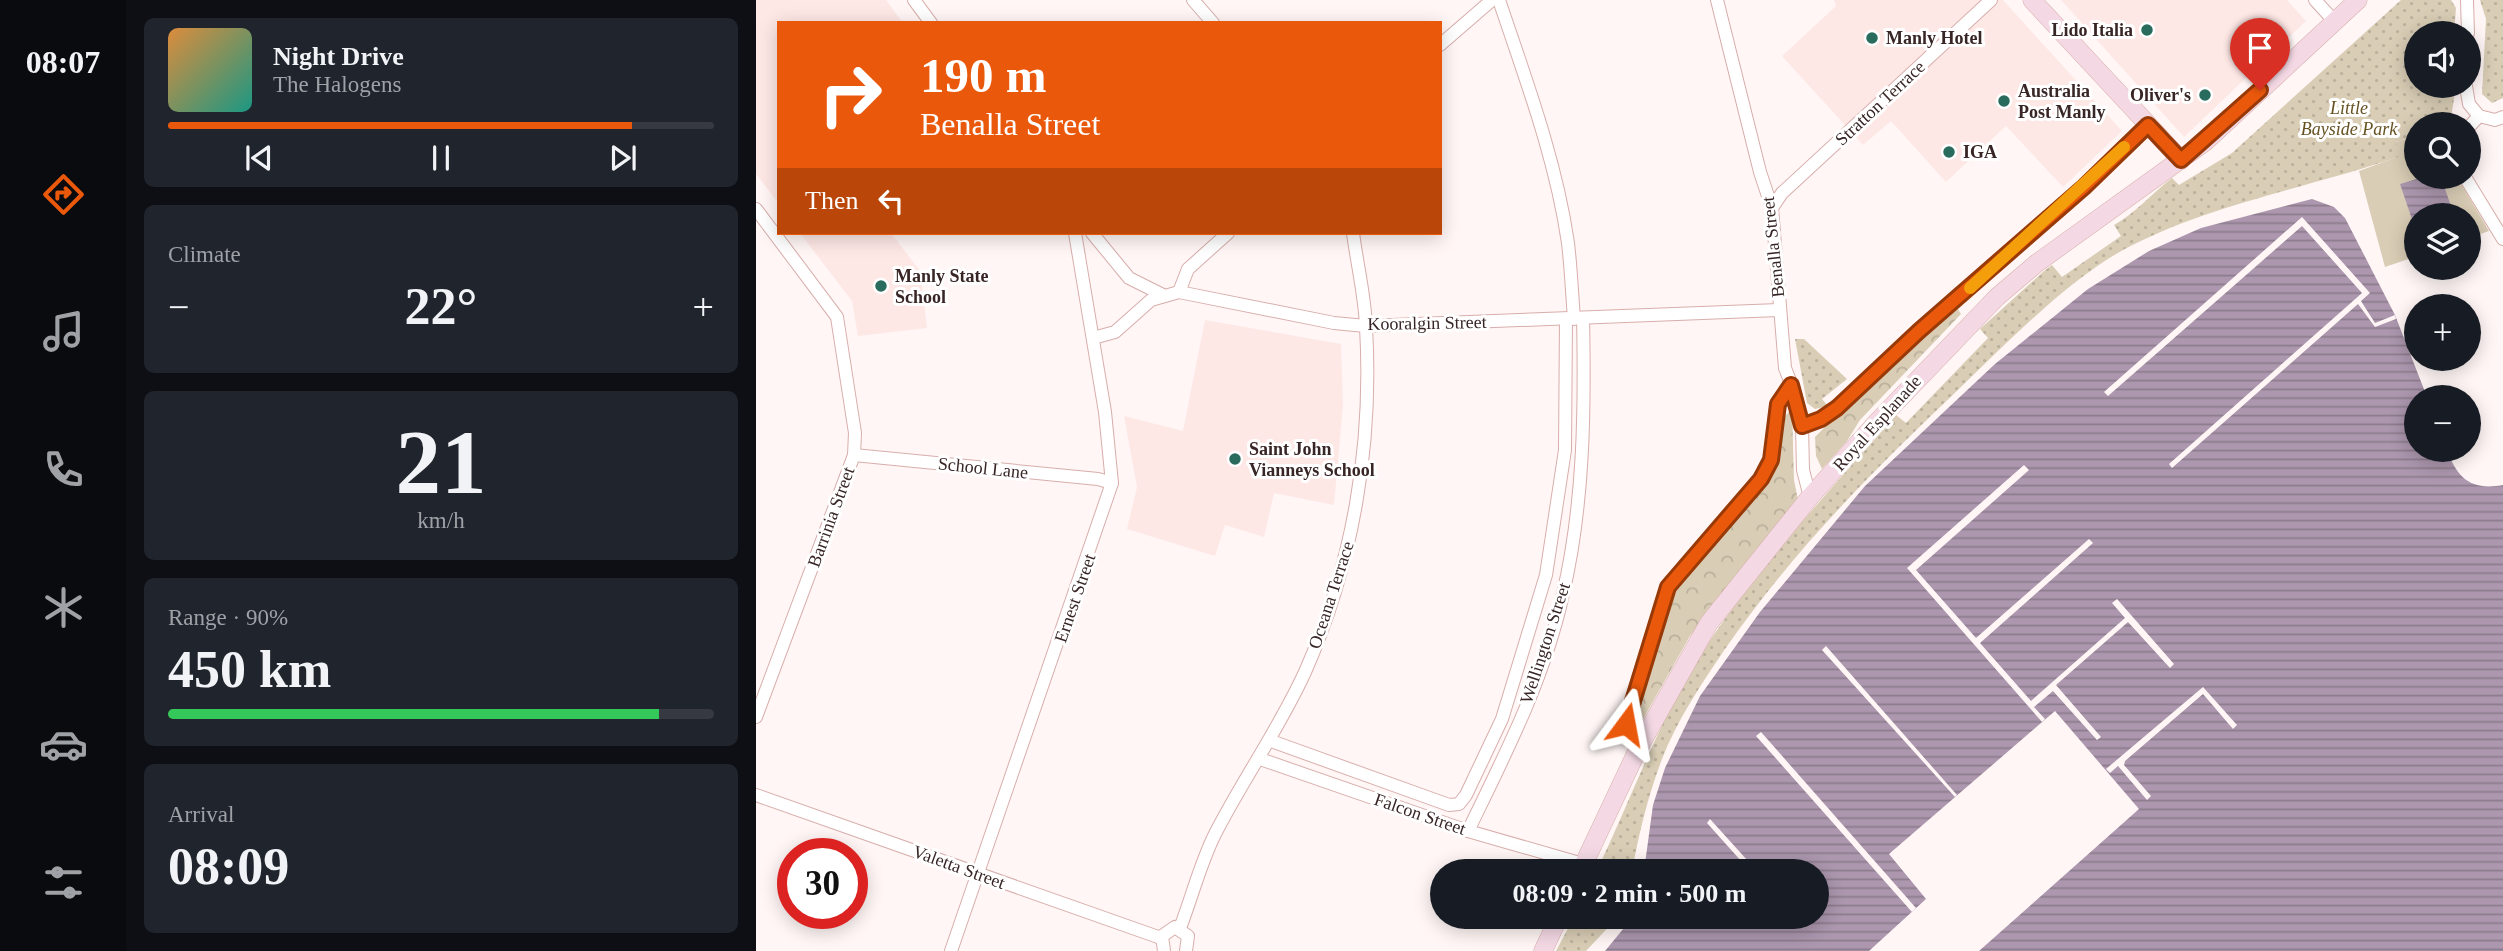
<!DOCTYPE html>
<html lang="en">
<head>
<meta charset="utf-8">
<style>
	:root { --surface:#171b24; --page:#20242c; --text:#f1f3f6; --muted:#9ea1a6; --line:#363941; --accent:#ea580c }
	body { margin:0; font-family:Georgia,serif; background:var(--page); color:var(--text); height:100vh; display:flex; flex-direction:column; font-size:26px; white-space:nowrap }
	* { box-sizing:border-box; margin:0 }
	p { font-size:23px; color:var(--muted) }
	.icon { flex:none; width:38px; height:38px; fill:none; stroke:currentColor; stroke-width:2; stroke-linecap:round; stroke-linejoin:round }
	.map { position:relative; flex:1; overflow:hidden }
	.details { display:flex; flex-direction:column; gap:18px; padding:18px; background:#0d0f14; width:630px }
	.details>* { flex:none }
	.top-card { position:absolute; left:21px; top:21px; width:665px; height:214px; border-radius:0px; box-shadow:0 4px 18px #0003; background:#ea580c; color:#fff; overflow:hidden }
	.buttons { position:absolute; left:1648px; top:21px; display:grid; gap:14px }
	.buttons a { display:grid; place-items:center; width:77px; height:77px; border-radius:50%; background:var(--surface); box-shadow:0 4px 18px #0003; font-size:35px }
	.speed { position:absolute; left:21px; top:838px; display:flex; gap:14px; font-size:35px; font-weight:700; text-align:center }
	.speed>* { display:grid; place-content:center; width:91px; height:91px; border-radius:50%; background:var(--surface); box-shadow:0 4px 18px #0003; line-height:1 }
	.speed .limit { border:10px solid #d22; background:#fff; color:#111 }
	.pin { position:absolute; display:grid; place-items:center; width:60px; height:60px; color:#fff; margin:-72px -30px; border-radius:50% 50% 50% 0; rotate:-45deg; box-shadow:0 0 7px #0007 }
	.pin .icon { rotate:45deg }
	.me { position:absolute; width:77px; margin:-38px; rotate:13deg; stroke-linejoin:round; filter:drop-shadow(0 0 5px #0008) }
	.turn { display:flex; align-items:center; gap:24px; height:147px; padding:0 28px; font-size:32px }
	.turn .icon { width:91px; height:91px; stroke-width:2.5 }
	.turn b { display:block; font-size:49px; line-height:60px }
	.then { display:flex; align-items:center; height:66px; padding:0 28px; background:#0003; gap:14px; font-size:26px }
	.big { font-size:52px; font-weight:700; line-height:1.1 }
	.details .card { flex:1; display:flex; flex-direction:column; justify-content:center; gap:10px; min-width:0; padding:0 24px; border-radius:10px; background:var(--page) }
	.details .dial { align-items:center; gap:0 }
	.dial b { font-size:91px; line-height:1 }
	.song { display:flex; align-items:center; gap:21px }
	.cover { width:84px; height:84px; border-radius:10px; background:linear-gradient(135deg,hsl(30 70% 55%),hsl(170 70% 35%)) }
	.played { height:7px; border-radius:4px; background:linear-gradient(90deg,var(--accent) 85%,var(--line) 85%) }
	.keys { display:flex; justify-content:space-around; direction:ltr }
	.heat { display:flex; justify-content:space-between; align-items:center; font-size:38px; direction:ltr }
	.charge { height:10px; border-radius:5px; background:linear-gradient(90deg,#34c759 90%,var(--line) 0) }
	.trip { position:absolute; left:674px; top:859px; width:399px; height:70px; border-radius:35px; background:var(--surface); box-shadow:0 4px 18px #0003; font-weight:700; line-height:70px; text-align:center }
	main { display:flex; flex:1; min-height:0 }
	.tabs { display:flex; flex-direction:column; width:126px; justify-content:space-around; align-items:center; background:#090b0e; color:var(--muted) }
	.tabs .icon { width:49px; height:49px }
	.tabs .on { color:var(--accent) }
	.tabs b { font-size:32px; color:var(--text) }
	.map>svg:first-child { display:block }
</style>
</head>
<body>
<main>
<nav class="tabs">
<b>08:07</b>
<svg class="icon on" aria-label="directions" viewBox="0 0 24 24"><path d="M12 3l9 9-9 9-9-9zM9 14v-3h6M13 9l2 2-2 2"/></svg>
<svg class="icon" aria-label="music" viewBox="0 0 24 24"><path d="M9 18V5l10-2v13"/><circle cx="6" cy="18" r="3"/><circle cx="16" cy="16" r="3"/></svg>
<svg class="icon" aria-label="phone" viewBox="0 0 24 24"><path d="M5 4h4l2 5-3 2q2 4 5 5l2-3 5 2v4C11 20 4 13 5 4z"/></svg>
<svg class="icon" aria-label="climate" viewBox="0 0 24 24"><path d="M12 3v18M4 7l16 10M4 17L20 7"/></svg>
<svg class="icon" aria-label="car" viewBox="0 0 24 24"><path d="M5 17H2v-5l4-1 3-4h7l3 4 3 1v5h-3M9 17h6M6 11h13"/><circle cx="7" cy="17" r="2"/><circle cx="17" cy="17" r="2"/></svg>
<svg class="icon" aria-label="filters" viewBox="0 0 24 24"><path d="M4 7h16M4 17h16"/><circle cx="9" cy="7" r="2"/><circle cx="15" cy="17" r="2"/></svg>
</nav>
<section class="details">
<div class="card">
<div class="song"><i class="cover"></i><div><b>Night Drive</b><p>The Halogens</p></div></div>
<div class="played"></div>
<div class="keys"><svg class="icon" aria-label="previous" viewBox="0 0 24 24"><path d="M18 5L8 12l10 7zM5 5v14"/></svg><svg class="icon" aria-label="pause" viewBox="0 0 24 24"><path d="M8 5v14M16 5v14"/></svg><svg class="icon" aria-label="next" viewBox="0 0 24 24"><path d="M6 5l10 7-10 7zM19 5v14"/></svg></div>
</div>
<div class="card"><p>Climate</p>
<div class="heat"><a>−</a><b class="big">22°</b><a>+</a></div>
</div>
<div class="card dial"><b>21</b><p>km/h</p></div>
<div class="card"><p>Range · 90%</p><b class="big">450 km</b><div class="charge"></div></div>
<div class="card"><p>Arrival</p><b class="big">08:09</b></div>
</section>
<div class="map">
<svg width="1747" height="951" viewBox="0 0 1747 951">
	<defs>
		<pattern id="forest-crowns" width="20" height="18" patternUnits="userSpaceOnUse" patternTransform="scale(1.75)"><rect width="20" height="18" fill="#d9cdb5"/><path d="M2 6a3 3 0 1 1 6 0M12 15a3 3 0 1 1 6 0" fill="none" stroke="#bbb09c"/></pattern>
		<pattern id="park-dots" width="8" height="8" patternUnits="userSpaceOnUse" patternTransform="scale(1.75)"><rect width="8" height="8" fill="#d9cdb5"/><path d="M2 2h.1M6 6h.1" fill="none" stroke="#bbb09c" stroke-width="1.8" stroke-linecap="round"/></pattern>
		<pattern id="water-rules" width="6" height="5" patternUnits="userSpaceOnUse" patternTransform="scale(1.75)"><rect width="6" height="5" fill="#ac97ae"/><path d="M0 2.5h6" fill="none" stroke="#8d7b8d"/></pattern>
	</defs>
	<rect width="100%" height="100%" fill="#fff6f5"/>
	<g fill="#fee8e6">
		<path d="M 0,0 L 130,0 L 147,23 L 23,23 L 23,204 L 0,174 Z"/>
		<path d="M 1078,0 L 1247,0 L 1366,131 L 1307,187 L 1250,126 L 1190,182 L 1135,121 L 1107,145 L 1026,56 L 1080,6 Z"/>
		<path d="M 1305,0 L 1531,0 L 1550,21 L 1428,137 Z"/>
		<path d="M 44,233 L 135,233 L 164,271 L 171,328 L 102,336 L 96,301 Z"/>
		<path d="M 449,320 L 585,344 L 587,405 L 578,505 L 518,493 L 508,537 L 469,525 L 459,556 L 371,529 L 381,487 L 368,416 L 427,431 Z"/>
	</g>
	<path fill="#d9cdb5" d="M 1661,135 L 1661,177 L 1701,177 L 1733,231 L 1713,238 L 1713,215 L 1661,215 L 1661,256 L 1629,267 L 1603,171 L 1644,156 L 1640,142 Z"/>
	<g fill="url(#forest-crowns)">
		<path d="M 1200,306 L 1205,314 L 1104,420 L 1091,441 L 1066,469 L 1060,456 L 1059,437 L 1117,379 Z"/>
		<path d="M 1036,409 L 1038,480 L 1042,500 L 934,636 L 881,730 L 876,722 L 914,596 L 1017,471 L 1029,416 Z"/>
	</g>
	<g fill="url(#park-dots)">
		<path d="M 1645,0 L 1695,0 L 1700,8 L 1698,33 L 1661,33 L 1661,86 L 1700,86 L 1694,124 L 1661,124 L 1661,135 L 1640,142 L 1645,156 C 1553,188 1452,204 1367,250 C 1311,281 1253,341 1206,386 C 1117,471 1040,547 969,649 C 946,683 921,720 906,759 C 892,796 883,833 876,871 L 840,872 C 876,798 903,719 947,651 C 1002,566 1074,491 1140,415 L 1150,423 L 1232,338 L 1224,329 L 1288,271 L 1296,265 L 1306,277 L 1365,236 L 1358,225 C 1380,213 1395,194 1416,178 L 1423,185 L 1476,153 Z"/>
		<path d="M 1724,0 L 1747,0 L 1747,98 L 1736,103 L 1726,94 L 1730,19 Z"/>
		<path d="M 1039,339 L 1048,339 L 1091,379 L 1066,399 L 1072,406 L 1059,409 L 1051,403 Z"/>
		<path d="M 818,917 L 862,917 L 830,951 L 800,951 Z"/>
	</g>
	<g fill="url(#water-rules)">
		<path d="M 1667,177 L 1685,177 L 1698,215 L 1661,215 L 1661,234 L 1644,184 Z"/>
		<path d="M 1556,199 L 1578,207 L 1589,218 L 1639,315 L 1671,397 L 1661,397 L 1661,450 L 1691,450 C 1701,478 1715,491 1747,485 L 1747,951 L 1223,951 L 1383,809 L 1299,711 L 1133,854 L 1170,899 L 1113,951 L 849,951 L 877,917 L 1060,917 L 1060,872 L 888,871 L 897,805 L 909,768 L 944,696 L 1004,612 L 1109,486 L 1239,364 L 1332,289 L 1393,251 L 1445,228 Z"/>
	</g>
	<g fill="#fff6f5">
		<path d="M 1546,217 L 1614,293 L 1605,301 L 1619,323 L 1639,315 L 1640,319 L 1619,327 L 1602,304 L 1416,468 L 1413,464 L 1606,293 L 1546,226 L 1352,396 L 1348,392 Z"/>
		<path d="M 1268,465 L 1273,470 L 1160,570 L 1220,638 L 1333,539 L 1337,543 L 1224,643 L 1275,701 L 1369,618 L 1356,603 L 1361,599 L 1418,664 L 1414,668 L 1372,622 L 1300,685 L 1345,737 L 1341,740 L 1297,691 L 1278,707 L 1289,719 L 1286,722 L 1151,568 Z"/>
		<path d="M 1070,646 L 1201,795 L 1199,797 L 1066,650 Z"/>
		<path d="M 1447,687 L 1481,725 L 1477,729 L 1447,694 L 1369,761 L 1368,765 L 1395,796 L 1391,800 L 1362,766 L 1354,773 L 1350,769 Z"/>
		<path d="M 1005,732 L 1160,908 L 1156,912 L 1000,736 Z"/>
		<path d="M 954,819 L 1001,871 L 994,871 L 951,823 Z"/>
	</g>
	<g fill="none" stroke-linecap="round" stroke-linejoin="round">
		<g stroke="#d8aeab" stroke-width="14">
			<g id="street">
				<path d="M 158,0 L 175,23"/>
				<path d="M 437,0 L 457,23"/>
				<path d="M 743,0 C 770,80 800,160 812,243 C 815,268 816,294 818,319"/>
				<path d="M 961,0 L 1004,172 L 1016,208 L 1029,368 L 1040,396 L 1046,426 L 1047,470 L 1054,497"/>
				<path d="M 1559,0 L 1579,22"/>
				<path d="M 1711,0 L 1712,33"/>
				<path d="M 684,45 L 736,0"/>
				<path d="M 1710,86 L 1713,104 L 1723,116 L 1739,120 L 1747,117"/>
				<path d="M 1678,122 L 1682,124"/>
				<path d="M 1713,127 L 1723,116"/>
				<path d="M 1709,177 L 1747,239"/>
				<path d="M 1016,208 L 1026,193 L 1235,0"/>
				<path d="M 0,209 L 81,317 L 99,433 L 98,455 L 0,717"/>
				<path d="M 336,233 L 373,278 L 407,295"/>
				<path d="M 423,292 L 432,269 L 472,233"/>
				<path d="M 337,338 L 359,332 L 395,300 L 423,292 L 578,323 L 610,326 L 1023,310"/>
				<path d="M 1046,426 L 1065,420 L 1081,408 L 1163,331 L 1328,187 L 1392,125"/>
				<path d="M 98,455 L 342,479 L 356,483"/>
				<path d="M 515,741 L 693,805 L 703,804 L 710,795 L 746,719 L 790,575 L 809,450 L 810,319"/>
				<path d="M 883,747 L 870,724 L 872,711 L 912,587 L 1005,479 L 1015,460 L 1022,404 L 1035,385"/>
				<path d="M 504,759 L 712,831 L 827,864"/>
				<path d="M 0,795 L 405,938"/>
				<path d="M 712,831 C 749,755 789,677 807,594 C 828,504 829,410 827,318"/>
				<path d="M 424,928 C 436,897 444,864 459,834 C 487,779 523,729 549,672 C 597,564 617,445 610,327 C 609,296 601,264 597,233"/>
				<path d="M 195,951 L 356,483 L 349,412 L 319,233"/>
				<path d="M 408,951 L 406,936 L 419,927 L 432,936 L 430,951"/>
			</g>
		</g>
		<g stroke="#d8aeab" stroke-width="19">
			<g id="secondary">
				<path d="M 1276,0 L 1425,160"/>
				<path d="M 824,872 L 883,747 L 953,623 L 1054,497 L 1121,422 L 1241,297 L 1281,263 L 1449,142 L 1602,0"/>
				<path d="M 787,951 L 803,917"/>
			</g>
		</g>
		<use href="#street" stroke="#fff" stroke-width="12"/>
		<use href="#secondary" stroke="#f4d9e4" stroke-width="18"/>
	</g>
	<g fill="none" stroke-linecap="round" stroke-linejoin="round">
		<g stroke="#983908" stroke-width="18">
			<path id="route" d="M 870,724 L 912,587 L 1005,479 L 1015,460 L 1022,404 L 1035,385 L 1046,426 L 1065,419 L 1081,408 L 1163,331 L 1328,187 L 1392,125 L 1425,160 L 1504,90"/>
		</g>
		<use href="#route" stroke="#ea580c" stroke-width="12"/>
		<path stroke="#f59e0b" stroke-width="12" d="M 1214,288 L 1368,147"/>
	</g>
	<g fill="#296b5c" stroke="#fff" stroke-width="2.5">
		<circle cx="1391" cy="30" r="7"/>
		<circle cx="1116" cy="38" r="7"/>
		<circle cx="1449" cy="95" r="7"/>
		<circle cx="1248" cy="101" r="7"/>
		<circle cx="1193" cy="152" r="7"/>
		<circle cx="125" cy="286" r="7"/>
		<circle cx="479" cy="459" r="7"/>
	</g>
	<g text-anchor="middle" stroke-width="6" stroke-linejoin="round" paint-order="stroke">
		<g font-size="18" font-weight="bold" fill="#372625" stroke="#fff" text-anchor="start">
			<text x="1377" y="36" text-anchor="end">Lido Italia</text>
			<text x="1130" y="44">Manly Hotel</text>
			<text x="1262" y="97">Australia<tspan x="1262" dy="21">Post Manly</tspan></text>
			<text x="1435" y="101" text-anchor="end">Oliver's</text>
			<text x="1207" y="158">IGA</text>
			<text x="139" y="282">Manly State<tspan x="139" dy="21">School</tspan></text>
			<text x="493" y="455">Saint John<tspan x="493" dy="21">Vianneys School</tspan></text>
		</g>
		<g font-size="18" fill="#372625" stroke="#fff">
			<text transform="translate(1124 103) rotate(-43)" y="6">Stratton Terrace</text>
			<text transform="translate(1017 247) rotate(-96)" y="6">Benalla Street</text>
			<text transform="translate(671 323) rotate(-1)" y="6">Kooralgin Street</text>
			<text transform="translate(1121 423) rotate(-48)" y="6">Royal Esplanade</text>
			<text transform="translate(227 468) rotate(6)" y="6">School Lane</text>
			<text transform="translate(75 517) rotate(-70)" y="6">Barrinia Street</text>
			<text transform="translate(575 595) rotate(-72)" y="6">Oceana Terrace</text>
			<text transform="translate(319 598) rotate(-71)" y="6">Ernest Street</text>
			<text transform="translate(789 643) rotate(-72)" y="6">Wellington Street</text>
			<text transform="translate(664 814) rotate(19)" y="6">Falcon Street</text>
			<text transform="translate(203 867) rotate(20)" y="6">Valetta Street</text>
		</g>
		<g font-size="18" font-style="italic" fill="#665122" stroke="#fff">
			<text x="1593" y="114">Little<tspan x="1593" dy="21">Bayside Park</tspan></text>
		</g>
	</g>
</svg>
<div class="buttons">
<a><svg class="icon" aria-label="sound" viewBox="0 0 24 24"><path d="M4 9h4l5-4v14l-5-4H4zM17 9q2 3 0 6"/></svg></a>
<a><svg class="icon" aria-label="search" viewBox="0 0 24 24"><circle cx="10" cy="10" r="6"/><path d="M15 15l6 6"/></svg></a>
<a><svg class="icon" aria-label="layers" viewBox="0 0 24 24"><path d="M12 4l9 5-9 5-9-5zM3 14l9 5 9-5"/></svg></a>
<a>+</a>
<a>−</a>
</div>
<div class="speed"><div class="limit">30</div></div>
<div class="pin" style="left:1504px;top:90px;background:#d93025"><svg class="icon" aria-label="arrive" viewBox="0 0 24 24"><path d="M6 21V4h12l-3 4 3 4H6"/></svg></div>
<svg class="me" style="left:870px;top:724px" viewBox="-20 -20 40 40"><path d="M0-17L14 15 0 8-14 15z" fill="#ea580c" stroke="#fff" stroke-width="4"/></svg>
<div class="trip">08:09 · 2 min · 500 m</div>
<div class="top-card">
<div class="turn"><svg class="icon" aria-label="right" viewBox="0 0 24 24"><path d="M7 20v-9h11M14 6l5 5-5 5"/></svg><div><b>190 m</b>Benalla Street</div></div>
<div class="then">Then<svg class="icon" aria-label="left" viewBox="0 0 24 24"><path d="M17 20v-9H6M10 6l-5 5 5 5"/></svg></div>
</div>
</div>
</main>
</body>
</html>
